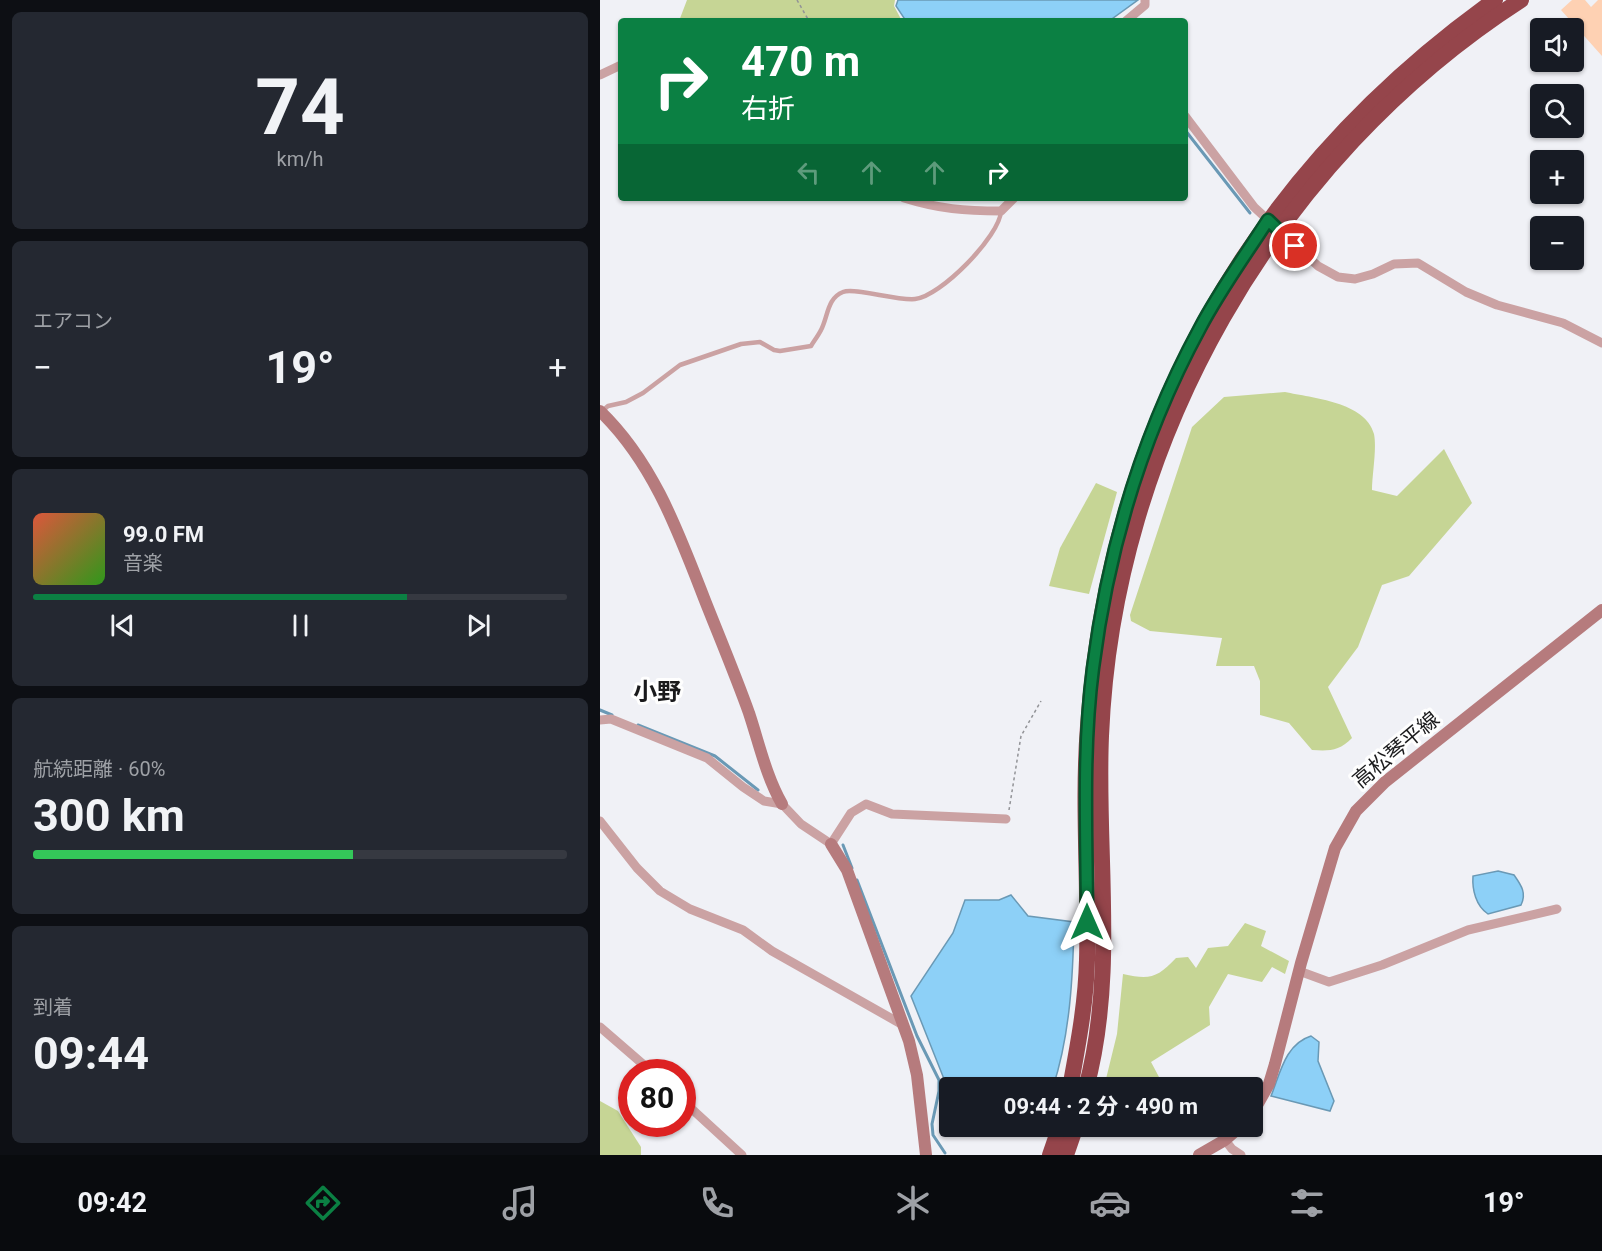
<!DOCTYPE html>
<html lang="ja">
<head>
<meta charset="utf-8">
<style>
	:root { --surface:#171b24; --page:#242831; --text:#f1f3f6; --muted:#9ea1a6; --line:#363941; --accent:#0b8043 }
	body { margin:0; font-family:Roboto,"Noto Sans JP",sans-serif; background:var(--page); color:var(--text); height:100vh; display:flex; flex-direction:column; font-size:22px; white-space:nowrap }
	* { box-sizing:border-box; margin:0 }
	p { font-size:20px; color:var(--muted) }
	.icon { flex:none; width:33px; height:33px; fill:none; stroke:currentColor; stroke-width:2; stroke-linecap:round; stroke-linejoin:round }
	.map { position:relative; flex:1; overflow:hidden }
	.side { display:flex; flex-direction:column; gap:12px; padding:12px; background:#0d0f14; width:600px }
	.side>* { flex:none }
	.banner { position:absolute; left:18px; top:18px; width:570px; height:183px; border-radius:6px; box-shadow:0 2px 4px #0004; background:#0b8043; color:#fff; overflow:hidden }
	.fabs { position:absolute; left:930px; top:18px; display:grid; gap:12px }
	.fabs a { display:grid; place-items:center; width:54px; height:54px; border-radius:6px; background:var(--surface); box-shadow:0 2px 4px #0004; font-size:30px }
	.speed { position:absolute; left:18px; top:1059px; display:flex; gap:12px; font-size:30px; font-weight:700; text-align:center }
	.speed>* { display:grid; place-content:center; width:78px; height:78px; border-radius:50%; background:var(--surface); box-shadow:0 2px 4px #0004; line-height:1 }
	.speed .limit { border:9px solid #d22; background:#fff; color:#111 }
	.pin { position:absolute; display:grid; place-items:center; width:51px; height:51px; color:#fff; margin:-26px; border:3px solid #fff; border-radius:50%; box-shadow:0 2px 6px #0007 }
	.me { position:absolute; width:66px; margin:-33px; rotate:0deg; stroke-linejoin:round; filter:drop-shadow(0 0 4px #0008) }
	.turn { display:flex; align-items:center; gap:21px; height:126px; padding:0 24px; font-size:27px }
	.turn .icon { width:78px; height:78px; stroke-width:2.5 }
	.turn b { display:block; font-size:42px; line-height:51px }
	.lanes { display:flex; align-items:center; height:57px; padding:0 24px; background:#0003; justify-content:center; gap:30px; direction:ltr }
	.lanes .off { opacity:.35 }
	.big { font-size:45px; font-weight:700; line-height:1.1 }
	.side .widget { flex:1; display:flex; flex-direction:column; justify-content:center; gap:9px; min-width:0; padding:0 21px; border-radius:9px; background:var(--page) }
	.side .dial { align-items:center; gap:0 }
	.dial b { font-size:78px; line-height:1 }
	.song { display:flex; align-items:center; gap:18px }
	.cover { width:72px; height:72px; border-radius:9px; background:linear-gradient(135deg,hsl(10 70% 55%),hsl(110 70% 35%)) }
	.played { height:6px; border-radius:3px; background:linear-gradient(90deg,var(--accent) 70%,var(--line) 70%) }
	.keys { display:flex; justify-content:space-around; direction:ltr }
	.heat { display:flex; justify-content:space-between; align-items:center; font-size:33px; direction:ltr }
	.charge { height:9px; border-radius:4px; background:linear-gradient(90deg,#34c759 60%,var(--line) 0) }
	.trip { position:absolute; left:339px; top:1077px; width:324px; height:60px; border-radius:6px; background:var(--surface); box-shadow:0 2px 4px #0004; font-weight:700; line-height:60px; text-align:center }
	.dock { display:flex; height:96px; justify-content:space-around; align-items:center; background:#090b0e; color:var(--muted) }
	.dock .icon { width:42px; height:42px }
	.dock .selected { color:var(--accent) }
	.dock b { font-size:27px; color:var(--text) }
	main { display:flex; flex:1; min-height:0 }
	.map>svg:first-child { display:block }
</style>
</head>
<body>
<main>
<section class="side">
<div class="widget dial"><b>74</b><p>km/h</p></div>
<div class="widget"><p>エアコン</p>
<div class="heat"><a>−</a><b class="big">19°</b><a>+</a></div>
</div>
<div class="widget">
<div class="song"><i class="cover"></i><div><b>99.0 FM</b><p>音楽</p></div></div>
<div class="played"></div>
<div class="keys"><svg class="icon" aria-label="previous" viewBox="0 0 24 24"><path d="M18 5L8 12l10 7zM5 5v14"/></svg><svg class="icon" aria-label="pause" viewBox="0 0 24 24"><path d="M8 5v14M16 5v14"/></svg><svg class="icon" aria-label="next" viewBox="0 0 24 24"><path d="M6 5l10 7-10 7zM19 5v14"/></svg></div>
</div>
<div class="widget"><p>航続距離 · 60%</p><b class="big">300 km</b><div class="charge"></div></div>
<div class="widget"><p>到着</p><b class="big">09:44</b></div>
</section>
<div class="map">
<svg width="1002" height="1155" viewBox="0 0 1002 1155">
	<rect width="100%" height="100%" fill="#f0f1f6"/>
	<g fill="#c6d595">
		<path d="M 87,0 L 295,0 L 294,6 L 302,21 L 79,21 Z"/>
		<path d="M 685,392 C 712,398 766,402 774,434 C 777,449 772,475 772,490 L 797,496 L 844,449 L 872,503 L 809,576 L 782,585 L 758,647 L 728,687 L 752,738 C 739,751 730,751 712,750 L 689,723 L 660,715 L 660,681 L 654,666 L 616,666 L 622,638 L 550,631 L 531,621 L 530,615 L 592,427 L 624,397 Z"/>
		<path d="M 496,483 L 517,492 L 489,594 L 449,586 L 460,548 Z"/>
		<path d="M 645,923 L 666,931 L 661,946 L 689,961 L 685,974 L 672,967 L 662,982 L 628,974 L 609,1007 L 610,1025 L 551,1062 L 559,1077 C 543,1085 522,1095 505,1083 L 517,1034 L 523,974 C 550,980 557,978 576,958 L 588,957 L 596,968 L 608,948 L 628,946 Z"/>
		<path d="M 0,1101 L 18,1111 L 41,1147 L 41,1155 L 0,1155 Z"/>
	</g>
	<g fill="#8dd0f7" stroke="#6a99b5" stroke-width="1.5">
		<path d="M 298,0 L 538,0 L 509,21 L 306,21 L 296,6 Z"/>
		<path d="M 898,871 L 914,875 C 921,885 927,893 921,905 L 888,914 C 876,906 872,890 873,876 Z"/>
		<path d="M 411,895 L 428,916 L 474,922 C 473,977 470,1035 453,1087 L 350,1088 L 349,1116 L 340,1118 L 346,1084 L 311,996 L 353,933 L 365,900 L 399,900 Z"/>
		<path d="M 711,1036 L 719,1042 L 718,1061 L 734,1101 L 730,1111 L 671,1096 C 680,1074 685,1044 711,1036 Z"/>
	</g>
	<g fill="none" stroke-linecap="round" stroke-linejoin="round">
		<g stroke="#6a99b5" stroke-width="3">
			<path d="M 585,130 L 650,213"/>
			<path d="M 0,710 L 12,715"/>
			<path d="M 38,725 L 115,756 L 158,790"/>
			<path d="M 243,845 L 252,868"/>
			<path d="M 257,880 L 317,1036 L 339,1080 L 339,1091 L 332,1124 L 333,1135 L 345,1153"/>
		</g>
	</g>
	<path fill="#fed1b3" d="M 972,0 L 985,0 L 991,7 L 998,0 L 1002,0 L 1002,56 L 961,10 Z"/>
	<g fill="none" stroke-linecap="round" stroke-linejoin="round">
		<g stroke="#929397" stroke-width="1.5" stroke-dasharray="3 3" stroke-linecap="butt">
			<path d="M 197,0 L 209,21"/>
			<path d="M 409,810 L 421,736 L 441,701"/>
		</g>
		<path stroke="#cba2a3" stroke-width="4.5" d="M 1,412 L 8,406 L 26,402 L 43,393 L 80,365 L 141,344 L 160,342 L 174,350 L 180,351 L 211,346 C 214,341 218,336 221,330 C 228,317 227,298 243,292 C 254,287 297,301 315,299 C 340,297 400,236 401,211"/>
		<g stroke="#cba2a3" stroke-width="9">
			<path d="M 526,21 L 545,5 L 545,0"/>
			<path d="M 0,75 L 21,65"/>
			<path d="M 585,116 L 654,207 L 718,266 L 738,277 L 755,279 L 773,274 L 794,264 L 818,263 L 866,292 L 897,305 L 963,323 L 1002,343"/>
			<path d="M 304,198 C 339,209 365,211 401,211 L 414,198"/>
			<path d="M 0,720 L 11,719 L 107,758 L 143,787 L 164,801 L 182,804 L 201,824 L 231,844 L 251,813 L 266,804 L 292,814 L 406,819"/>
			<path d="M 0,821 L 37,868 L 60,891 L 90,909 L 143,930 L 172,951 L 303,1025"/>
			<path d="M 699,971 L 729,982 L 782,965 L 868,930 L 957,909"/>
			<path d="M 0,1027 L 52,1072"/>
			<path d="M 82,1100 L 142,1155"/>
			<path d="M 625,1140 L 632,1149 L 641,1155"/>
		</g>
		<g stroke="#b67b7d" stroke-width="12">
			<path d="M 0,411 C 53,462 78,531 104,598 C 119,636 135,674 149,713 C 159,743 166,776 182,804"/>
			<path d="M 231,844 L 247,870 L 309,1041 L 317,1075 L 326,1155"/>
			<path d="M 652,1114 L 669,1084 L 675,1064 L 701,963 L 735,848 L 756,811 L 785,782 L 1002,610"/>
			<path d="M 599,1155 L 625,1140 L 641,1126"/>
		</g>
		<g stroke="#95454b" stroke-width="16">
			<path d="M 470,1088 C 478,1045 486,1003 487,960 C 489,882 482,803 488,726 C 510,425 650,175 895,0"/>
			<path d="M 486,1088 C 517,974 496,852 501,736 C 513,443 674,159 921,0"/>
			<path d="M 450,1155 L 460,1126"/>
			<path d="M 466,1155 L 476,1126"/>
		</g>
	</g>
	<g fill="none" stroke-linecap="round" stroke-linejoin="round">
		<g stroke="#07532c" stroke-width="15">
			<path id="route" d="M 487,922 C 487,838 482,752 493,668 C 508,550 543,433 600,328 C 620,290 645,256 668,220 L 695,246"/>
		</g>
		<use href="#route" stroke="#0b8043" stroke-width="10"/>
	</g>
	<g text-anchor="middle" stroke-width="6" stroke-linejoin="round" paint-order="stroke">
		<g font-size="21" fill="#1a1a1c" stroke="#fefefe">
			<text transform="translate(796 750) rotate(-40)" y="7">高松琴平線</text>
		</g>
		<g font-size="24" font-weight="bold" fill="#1a1a1c" stroke="#fefefe">
			<text x="57" y="700">小野</text>
		</g>
	</g>
</svg>
<div class="fabs">
<a><svg class="icon" aria-label="sound" viewBox="0 0 24 24"><path d="M4 9h4l5-4v14l-5-4H4zM17 9q2 3 0 6"/></svg></a>
<a><svg class="icon" aria-label="search" viewBox="0 0 24 24"><circle cx="10" cy="10" r="6"/><path d="M15 15l6 6"/></svg></a>
<a>+</a>
<a>−</a>
</div>
<div class="speed"><div class="limit">80</div></div>
<div class="pin" style="left:695px;top:246px;background:#d93025"><svg class="icon" aria-label="arrive" viewBox="0 0 24 24"><path d="M6 21V4h12l-3 4 3 4H6"/></svg></div>
<svg class="me" style="left:487px;top:922px" viewBox="-20 -20 40 40"><path d="M0-17L14 15 0 8-14 15z" fill="#0b8043" stroke="#fff" stroke-width="4"/></svg>
<div class="trip">09:44 · 2 分 · 490 m</div>
<div class="banner">
<div class="turn"><svg class="icon" aria-label="right" viewBox="0 0 24 24"><path d="M7 20v-9h11M14 6l5 5-5 5"/></svg><div><b>470 m</b>右折</div></div>
<div class="lanes"><svg class="icon off" aria-label="left" viewBox="0 0 24 24"><path d="M17 20v-9H6M10 6l-5 5 5 5"/></svg><svg class="icon off" aria-label="ahead" viewBox="0 0 24 24"><path d="M12 20V5M6 11l6-6 6 6"/></svg><svg class="icon off" aria-label="ahead" viewBox="0 0 24 24"><path d="M12 20V5M6 11l6-6 6 6"/></svg><svg class="icon" aria-label="right" viewBox="0 0 24 24"><path d="M7 20v-9h11M14 6l5 5-5 5"/></svg></div>
</div>
</div>
</main>
<nav class="dock">
<b>09:42</b>
<svg class="icon selected" aria-label="directions" viewBox="0 0 24 24"><path d="M12 3l9 9-9 9-9-9zM9 14v-3h6M13 9l2 2-2 2"/></svg>
<svg class="icon" aria-label="music" viewBox="0 0 24 24"><path d="M9 18V5l10-2v13"/><circle cx="6" cy="18" r="3"/><circle cx="16" cy="16" r="3"/></svg>
<svg class="icon" aria-label="phone" viewBox="0 0 24 24"><path d="M5 4h4l2 5-3 2q2 4 5 5l2-3 5 2v4C11 20 4 13 5 4z"/></svg>
<svg class="icon" aria-label="climate" viewBox="0 0 24 24"><path d="M12 3v18M4 7l16 10M4 17L20 7"/></svg>
<svg class="icon" aria-label="car" viewBox="0 0 24 24"><path d="M5 17H2v-5l4-1 3-4h7l3 4 3 1v5h-3M9 17h6M6 11h13"/><circle cx="7" cy="17" r="2"/><circle cx="17" cy="17" r="2"/></svg>
<svg class="icon" aria-label="filters" viewBox="0 0 24 24"><path d="M4 7h16M4 17h16"/><circle cx="9" cy="7" r="2"/><circle cx="15" cy="17" r="2"/></svg>
<b>19°</b>
</nav>
</body>
</html>
